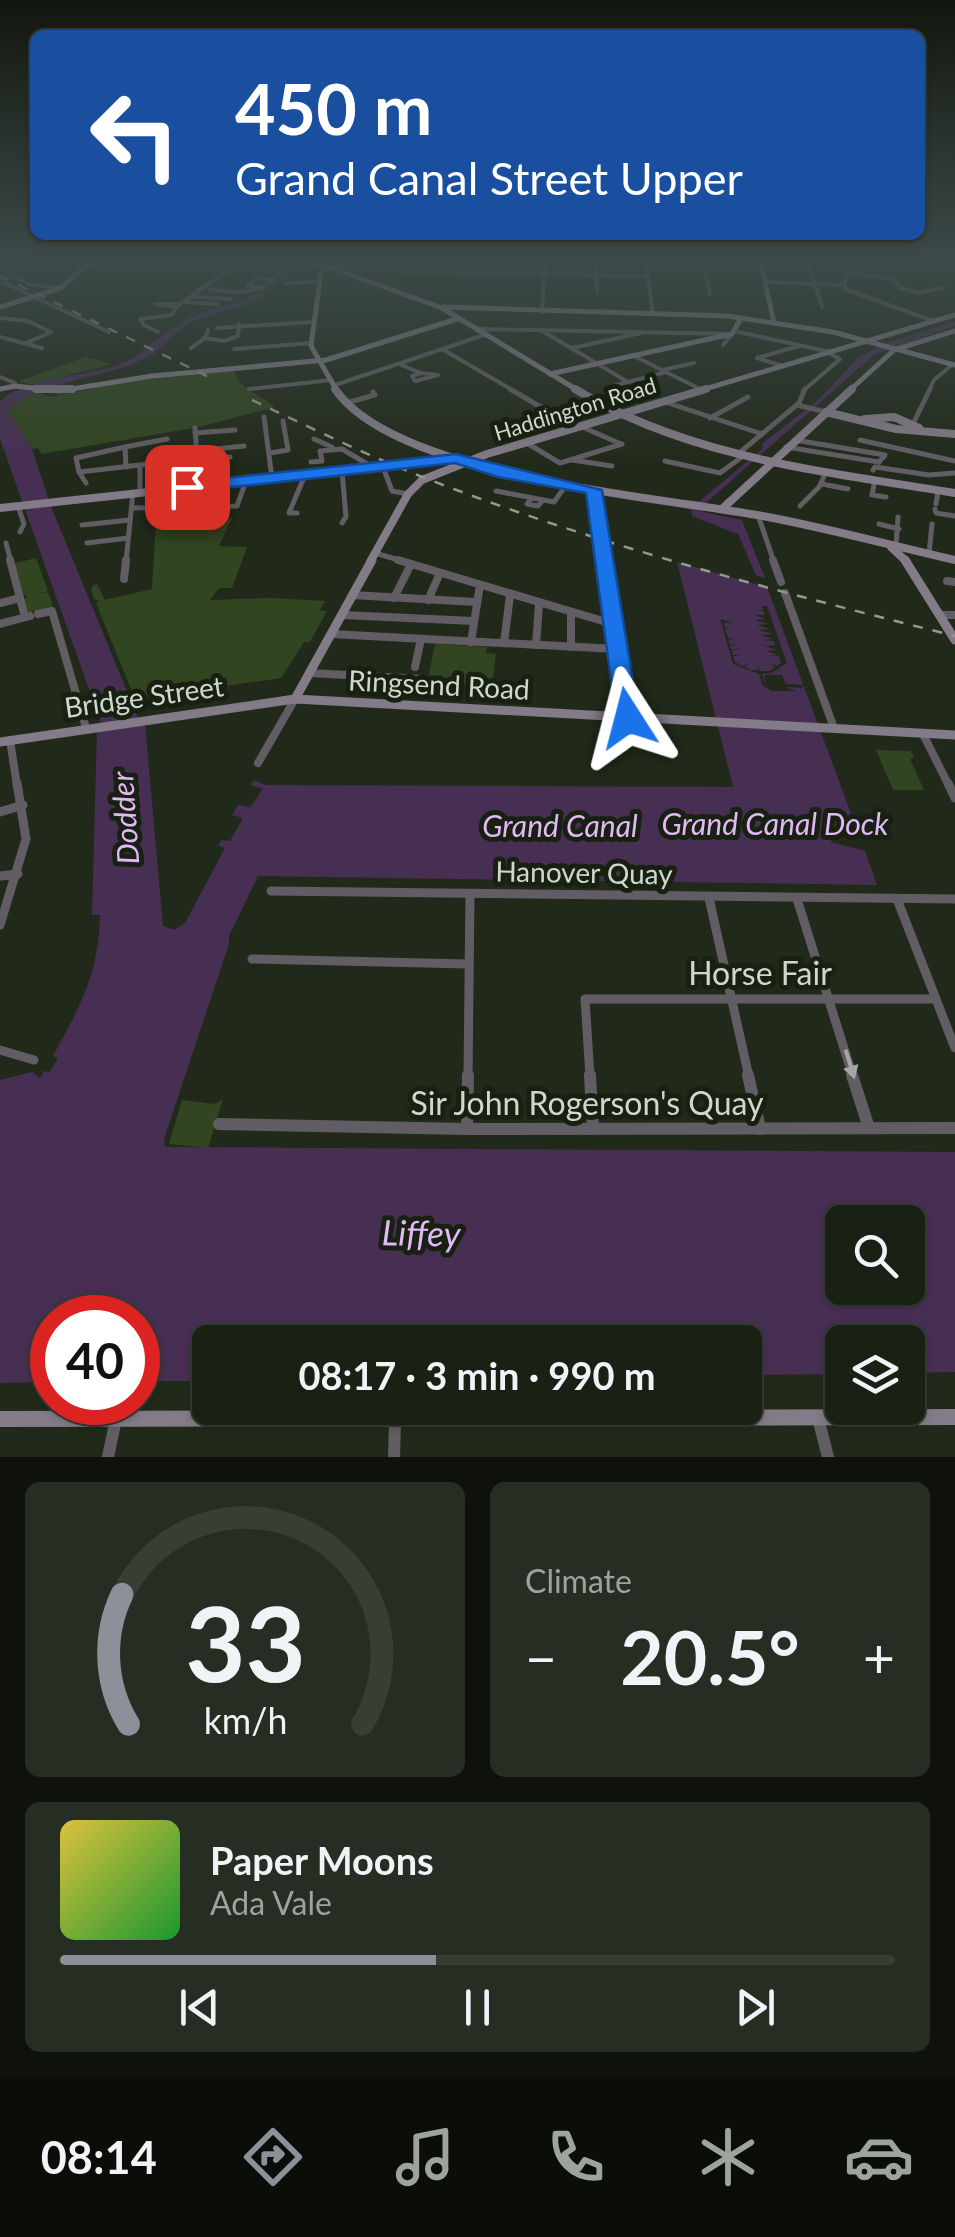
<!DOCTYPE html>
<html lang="en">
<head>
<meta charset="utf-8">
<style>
	:root { --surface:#192014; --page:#262d22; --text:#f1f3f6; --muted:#9fa3a0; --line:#373e34; --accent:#8c9099 }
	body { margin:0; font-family:Lato,sans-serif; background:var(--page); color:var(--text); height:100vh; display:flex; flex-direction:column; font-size:38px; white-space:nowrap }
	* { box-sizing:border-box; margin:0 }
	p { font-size:32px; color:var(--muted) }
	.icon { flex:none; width:55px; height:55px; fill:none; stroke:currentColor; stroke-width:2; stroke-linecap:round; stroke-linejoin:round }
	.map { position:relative; height:1457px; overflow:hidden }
	.sheet { display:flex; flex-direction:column; gap:25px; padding:25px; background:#0e120b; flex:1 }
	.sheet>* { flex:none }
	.guide { position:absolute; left:30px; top:30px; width:895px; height:210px; border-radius:15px; box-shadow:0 2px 8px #0004,0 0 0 2px var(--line); background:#1a4fa0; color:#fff; overflow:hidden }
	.tools { position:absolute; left:825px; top:1205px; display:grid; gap:20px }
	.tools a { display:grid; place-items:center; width:100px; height:100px; border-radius:15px; background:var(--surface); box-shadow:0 2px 8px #0004,0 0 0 2px var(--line); font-size:50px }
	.speed { position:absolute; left:30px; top:1295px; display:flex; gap:20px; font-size:50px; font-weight:700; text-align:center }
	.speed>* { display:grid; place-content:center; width:130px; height:130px; border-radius:50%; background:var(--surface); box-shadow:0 2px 8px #0004,0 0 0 2px var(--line); line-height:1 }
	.speed .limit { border:15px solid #d22; background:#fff; color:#111 }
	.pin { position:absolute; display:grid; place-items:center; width:85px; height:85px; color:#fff; margin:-42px; border-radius:20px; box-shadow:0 5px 15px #0006 }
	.me { position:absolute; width:110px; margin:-55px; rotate:351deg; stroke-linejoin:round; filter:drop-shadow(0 0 8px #0008) }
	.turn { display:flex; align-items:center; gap:35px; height:210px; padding:0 40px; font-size:45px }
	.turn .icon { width:130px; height:130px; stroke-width:2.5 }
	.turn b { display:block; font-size:70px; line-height:85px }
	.big { font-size:75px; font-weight:700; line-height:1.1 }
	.sheet .card { flex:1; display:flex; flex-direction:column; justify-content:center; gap:15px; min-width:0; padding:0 35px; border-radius:15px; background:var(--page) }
	.sheet .dial { align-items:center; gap:0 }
	.dial svg { height:260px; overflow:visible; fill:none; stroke:var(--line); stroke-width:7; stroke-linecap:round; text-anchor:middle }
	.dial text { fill:var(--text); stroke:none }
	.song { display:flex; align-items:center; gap:30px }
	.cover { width:120px; height:120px; border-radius:15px; background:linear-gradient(135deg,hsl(50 70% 55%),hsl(130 70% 35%)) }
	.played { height:10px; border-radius:5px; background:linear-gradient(90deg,var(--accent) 45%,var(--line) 45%) }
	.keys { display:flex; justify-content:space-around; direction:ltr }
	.heat { display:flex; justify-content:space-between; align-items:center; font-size:55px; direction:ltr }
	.sheet .tiles { flex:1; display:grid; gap:25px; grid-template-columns:1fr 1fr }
	.card:last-child { grid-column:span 2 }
	.trip { position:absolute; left:192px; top:1325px; width:570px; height:100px; border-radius:15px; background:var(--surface); box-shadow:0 2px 8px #0004,0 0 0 2px var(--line); font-weight:700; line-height:100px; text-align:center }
	.tab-bar { display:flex; height:160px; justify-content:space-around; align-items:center; background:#0a0d08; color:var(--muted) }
	.tab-bar .icon { width:70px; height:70px }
	.tab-bar .on { color:var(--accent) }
	.tab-bar b { font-size:45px; color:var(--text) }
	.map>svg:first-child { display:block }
</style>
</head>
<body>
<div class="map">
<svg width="955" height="1457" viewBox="0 0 955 1457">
	<rect width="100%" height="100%" fill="#212a1a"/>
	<g fill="#324521">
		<path d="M 86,357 L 113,364 L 31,385 L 19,381 Z"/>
		<path d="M 234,370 C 239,390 261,395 275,407 L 199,427 L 42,454 L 38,448 L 32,449 L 7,410 L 36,391 L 50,397 L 125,382 Z"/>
		<path d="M 232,518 L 219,546 L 247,547 L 232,588 L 219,588 L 210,600 L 271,598 L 325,601 L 320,610 L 327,611 L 310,642 L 304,642 L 281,678 L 135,699 L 96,603 L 100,601 L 94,599 L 91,590 L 93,585 L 97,584 L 105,600 L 152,589 L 156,519 Z"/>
		<path d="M 36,558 L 48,591 L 33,595 L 48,592 L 53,606 L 28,613 L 24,600 L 27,596 L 22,594 L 12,564 Z"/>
		<path d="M 435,644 L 487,647 L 486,653 L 496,654 L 492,686 L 427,683 Z"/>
		<path d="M 876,750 L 911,751 L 914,758 L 910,759 L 924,790 L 893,790 Z"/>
		<path d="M 223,1099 L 208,1148 L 169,1144 L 182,1100 L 214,1104 Z"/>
	</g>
	<g fill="#472f53" fill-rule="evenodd">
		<path d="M 293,259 L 304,264 L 253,302 L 190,322 L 153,354 L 132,365 L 36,391 L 7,410 L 32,449 L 50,504 L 138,718 L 145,724 L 163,926 L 174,930 L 185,923 L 225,848 L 219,846 L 221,840 L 230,841 L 243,818 L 232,815 L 238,805 L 250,807 L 263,789 L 250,785 L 254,780 L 266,785 L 733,787 L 677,562 L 767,587 L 859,835 L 833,829 L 831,842 L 865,851 L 877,885 L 258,876 L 229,936 L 229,944 L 164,1139 L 165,1147 L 955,1152 L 955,1372 L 908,1373 L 908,1342 L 842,1342 L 842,1374 L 745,1375 L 745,1342 L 210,1342 L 210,1381 L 138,1381 L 138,1318 L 52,1318 L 52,1382 L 0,1383 L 0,1080 L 32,1072 L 40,1078 L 44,1071 L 50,1072 L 58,1058 L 53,1056 C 80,1007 99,973 100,915 L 92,915 L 97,731 L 101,723 L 0,439 L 0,401 C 25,378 84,377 118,365 C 142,356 154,339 175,326 C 212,301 274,305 293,259 ZM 842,1222 L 908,1222 L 908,1288 L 842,1288 Z"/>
		<path d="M 955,321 L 955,326 L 875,354 L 706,503 L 703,512 L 742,520 L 765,578 L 756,575 L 738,534 L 692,516 L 691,508 L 762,449 L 763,443 L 818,400 L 860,356 L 889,342 Z"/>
	</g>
	<path fill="#212a1a" d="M 762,606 L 767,606 L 787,663 L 772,673 L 762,674 L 765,685 L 764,675 L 782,675 L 786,684 L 804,685 L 802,688 L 786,687 L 796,691 L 772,691 L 763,686 L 759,674 L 733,664 L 720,619 L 732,622 L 723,623 L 725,627 L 733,627 L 725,628 L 726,633 L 735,633 L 727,633 L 728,638 L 737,639 L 729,639 L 729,644 L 739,644 L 730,645 L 731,649 L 740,649 L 732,650 L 733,655 L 742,656 L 733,656 L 735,662 L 743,666 L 749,663 L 745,667 L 751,670 L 758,670 L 758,665 L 760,671 L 770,671 L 775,667 L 769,662 L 777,666 L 781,663 L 779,656 L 767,656 L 779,655 L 765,651 L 777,650 L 764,646 L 775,645 L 774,641 L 762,640 L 773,639 L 760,635 L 772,634 L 759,630 L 770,629 L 757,625 L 768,624 L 755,620 L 766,619 L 754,615 L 764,615 L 764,611 L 752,610 L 763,610 Z"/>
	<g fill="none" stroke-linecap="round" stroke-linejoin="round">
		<g stroke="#625d64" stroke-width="4">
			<path d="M 595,259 L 597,292"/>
			<path d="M 645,259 L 653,314"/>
			<path d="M 702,259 L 710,294"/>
			<path d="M 807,259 L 822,307"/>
			<path d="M 857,259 L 845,277 L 845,289 L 933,321"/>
			<path d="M 424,268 L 469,259"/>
			<path d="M 268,270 L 280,262"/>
			<path d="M 352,270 L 647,276"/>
			<path d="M 846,273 L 895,279 L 899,287 L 917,293 L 943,288"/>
			<path d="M 11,276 L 32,285 L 61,288"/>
			<path d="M 0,281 L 109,332"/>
			<path d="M 766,282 L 842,285"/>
			<path d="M 285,283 L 317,282"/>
			<path d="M 263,288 L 248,286 L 257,278 L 274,280"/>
			<path d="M 210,289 C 246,297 270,291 291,259"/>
			<path d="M 193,297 L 230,299"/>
			<path d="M 185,302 L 218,304"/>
			<path d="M 176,307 L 155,304 L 179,304"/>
			<path d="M 542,312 L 545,259"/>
			<path d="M 0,318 L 28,321 L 51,332 L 26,343"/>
			<path d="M 144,325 L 140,319 L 172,315 L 176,307 L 244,259"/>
			<path d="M 144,325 L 158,332"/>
			<path d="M 217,328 L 312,322"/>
			<path d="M 478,329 L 732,334 L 723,345"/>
			<path d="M 539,329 L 628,382"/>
			<path d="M 208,330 L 205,338 L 224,341 L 238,336 L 239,324"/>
			<path d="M 734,331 L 830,352"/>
			<path d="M 0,337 L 42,348"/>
			<path d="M 191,348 L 205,338"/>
			<path d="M 572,348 L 641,333"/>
			<path d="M 234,349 L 310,343"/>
			<path d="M 442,349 L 514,391"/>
			<path d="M 632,355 L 702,390"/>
			<path d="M 399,364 L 421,373"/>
			<path d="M 783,366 L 757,358 L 799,346"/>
			<path d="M 662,370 L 694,363"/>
			<path d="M 421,373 L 438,375 L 415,381 L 412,376 Z"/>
			<path d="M 0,377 L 15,383"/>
			<path d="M 335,385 L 487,334"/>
			<path d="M 613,386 L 666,372"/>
			<path d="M 249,389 L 332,380"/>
			<path d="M 803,391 L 840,359 L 827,352"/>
			<path d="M 929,391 L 934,380 L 953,364"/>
		</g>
		<g stroke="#625d64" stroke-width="5">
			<path d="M 510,389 L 575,427"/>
			<path d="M 662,401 L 762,434"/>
			<path d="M 346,403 L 375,395 L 373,392"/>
			<path d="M 797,405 L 826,412"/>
			<path d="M 264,417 L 272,478"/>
			<path d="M 710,418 L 748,397"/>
			<path d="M 914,422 L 930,389"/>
			<path d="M 580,426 L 621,444"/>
			<path d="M 195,428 L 199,485"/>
			<path d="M 195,433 L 235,430"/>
			<path d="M 314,439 L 332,447"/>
			<path d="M 795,440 L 885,455 L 879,462"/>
			<path d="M 860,440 L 955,461"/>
			<path d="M 525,442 L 560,463 L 622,444"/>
			<path d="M 125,447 L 167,439"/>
			<path d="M 786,447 L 879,462"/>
			<path d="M 197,451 L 244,446"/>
			<path d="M 270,453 L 288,450 L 283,421"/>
			<path d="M 738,454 L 799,403 L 805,389"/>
			<path d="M 198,460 L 230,457"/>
			<path d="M 572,460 L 612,466"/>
			<path d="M 665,461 L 720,473 L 743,456"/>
			<path d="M 311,462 L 322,461 L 320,451 L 342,449 L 374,468"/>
			<path d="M 140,465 L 198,459"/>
			<path d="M 383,467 L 392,491 L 408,494"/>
			<path d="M 873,470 L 875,467 L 929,475 L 955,473"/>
			<path d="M 342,471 L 346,517 L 342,523"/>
			<path d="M 79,472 L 76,458 L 125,447 L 126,467"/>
			<path d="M 875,480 L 872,495 L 886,497"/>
			<path d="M 86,483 L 79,472 L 140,465 L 140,492"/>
			<path d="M 822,484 L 848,489"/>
			<path d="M 496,491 L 554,502 L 566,485"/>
			<path d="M 532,498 L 527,504 L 538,506 L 543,500"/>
			<path d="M 936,504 L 938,491"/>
			<path d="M 18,506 L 24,524 L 20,532"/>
			<path d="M 800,506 L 819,487 L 826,472"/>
			<path d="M 132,508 L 237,506 L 246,481"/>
			<path d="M 935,509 L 936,513 L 955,516"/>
			<path d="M 297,513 L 289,513 L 305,475"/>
			<path d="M 758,515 L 774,562"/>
			<path d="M 879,524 L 899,529"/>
			<path d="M 82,525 L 130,520"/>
			<path d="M 6,543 L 11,562"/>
			<path d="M 87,543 L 128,538"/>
			<path d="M 896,546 L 898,517"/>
			<path d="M 375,553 L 406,562"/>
			<path d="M 929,554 L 932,524"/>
			<path d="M 126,562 L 133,492"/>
		</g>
		<g stroke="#625d64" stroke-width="8">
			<path d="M 10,560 L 25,617"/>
			<path d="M 398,560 L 613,624"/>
			<path d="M 773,560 L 781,582"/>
			<path d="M 124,579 L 126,560"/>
			<path d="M 947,581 L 955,582"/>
			<path d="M 785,593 L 834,728"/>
			<path d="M 352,595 L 476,602"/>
			<path d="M 394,598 L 411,564"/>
			<path d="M 428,600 L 440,573"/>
			<path d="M 0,603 L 20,598"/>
			<path d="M 571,613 L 571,647"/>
			<path d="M 38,614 L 52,611 L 86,728"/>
			<path d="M 342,615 L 474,621"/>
			<path d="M 940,615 L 955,615"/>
			<path d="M 0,624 L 30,616"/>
			<path d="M 331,634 L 617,649"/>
			<path d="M 471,642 L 480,585"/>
			<path d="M 504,643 L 510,595"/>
			<path d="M 536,645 L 539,604"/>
			<path d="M 415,667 L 421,639"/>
			<path d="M 309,673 L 424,679"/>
			<path d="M 923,734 L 949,786"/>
			<path d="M 10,740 L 17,786"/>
			<path d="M 258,763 L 295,699"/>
		</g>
		<g stroke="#625d64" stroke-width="9">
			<path d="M 948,783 L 955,798"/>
			<path d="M 0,812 L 23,805"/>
			<path d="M 0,876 L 18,874"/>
			<path d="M 271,891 L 955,899"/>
			<path d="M 709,898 L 749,1077"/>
			<path d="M 797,899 L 853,1077"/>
			<path d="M 897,899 L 955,1048"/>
			<path d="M 0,925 L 26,839 L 17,783"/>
			<path d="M 252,959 L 468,964"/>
			<path d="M 0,1050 L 34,1060"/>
			<path d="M 468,1077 L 470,894"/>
			<path d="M 590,1077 L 585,999 L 936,999"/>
		</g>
		<g stroke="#625d64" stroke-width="12">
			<path d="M 590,1075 L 593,1129"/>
			<path d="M 748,1075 L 760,1129"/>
			<path d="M 852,1075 L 869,1128"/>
			<path d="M 219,1124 L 467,1129 L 955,1128"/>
			<path d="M 467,1129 L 468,1075"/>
			<path d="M 818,1418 L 828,1457"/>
			<path d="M 108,1457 L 116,1419"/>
			<path d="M 394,1457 L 395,1421"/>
		</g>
		<g stroke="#837b87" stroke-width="5">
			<path d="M 291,259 L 332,268 L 442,308 L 579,391"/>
			<path d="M 760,259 L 774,323"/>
			<path d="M 322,265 L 311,346 L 337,391"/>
			<path d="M 336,267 L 354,259"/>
			<path d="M 0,307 L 61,288 L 81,270 L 104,259"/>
			<path d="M 443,307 L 728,316 L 833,332 L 955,365"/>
			<path d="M 550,374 L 732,334 L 741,318"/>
			<path d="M 0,389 L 15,386 L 59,391 L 152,376 L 326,360 L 460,318"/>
			<path d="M 698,391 L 955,315"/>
			<path d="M 849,391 L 894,350 L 955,331"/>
		</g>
		<g stroke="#837b87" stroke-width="8">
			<path d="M 36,389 L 72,389"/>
			<path d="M 335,389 C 396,478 663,497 768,517 C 831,529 893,546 955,560"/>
			<path d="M 575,389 C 688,458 827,472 955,493"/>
			<path d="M 826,412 L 896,429 L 955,434"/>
			<path d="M 865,419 L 894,417 L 919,428"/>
			<path d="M 594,490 L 604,562"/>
			<path d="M 0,508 L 455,459"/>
			<path d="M 722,509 L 852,389"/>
			<path d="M 891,547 L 907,562"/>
			<path d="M 370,562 L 408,494 L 422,480 L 487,454 L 706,389"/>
		</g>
		<g stroke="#837b87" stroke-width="9">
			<path d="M 604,560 L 627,718"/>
			<path d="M 905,560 L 955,640"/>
			<path d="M 295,699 L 372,560"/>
			<path d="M 0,742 L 295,699 L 955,735"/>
		</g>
		<path stroke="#837b87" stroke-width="16" d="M 0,1419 L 955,1417"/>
		<g stroke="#92998d" stroke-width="2.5" stroke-dasharray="10 10" stroke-linecap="butt">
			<path d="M 0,276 L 207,376"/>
			<path d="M 252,400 C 309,427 366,455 425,478 C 597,545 776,591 955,636"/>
		</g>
	</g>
	<defs><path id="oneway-solid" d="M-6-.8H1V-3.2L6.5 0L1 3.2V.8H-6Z" transform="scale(2.5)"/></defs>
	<use fill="#a5a6a3" href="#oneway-solid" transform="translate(850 1064) rotate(73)"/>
	<linearGradient id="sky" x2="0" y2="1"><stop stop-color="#12170e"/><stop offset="0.56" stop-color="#3d4a49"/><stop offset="1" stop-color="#3d4a49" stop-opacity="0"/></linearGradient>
	<rect width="955" height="463" fill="url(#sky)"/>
	<path fill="#1a73e8" stroke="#114b97" stroke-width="2.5" d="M 456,454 L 602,490 L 639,718 L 635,723 L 628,725 L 616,718 L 586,493 L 498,477 L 455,463 L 187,492 L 178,487 L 187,482 Z"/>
	<g text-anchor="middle" stroke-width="10" stroke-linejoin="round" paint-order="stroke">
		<g font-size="22" fill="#d1d7cd" stroke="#182011">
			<text transform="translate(575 409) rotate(-17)" y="8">Haddington Road</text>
		</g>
		<g font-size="28" fill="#d1d7cd" stroke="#182011">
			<text transform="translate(439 685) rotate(3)" y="10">Ringsend Road</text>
			<text transform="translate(144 697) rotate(-8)" y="10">Bridge Street</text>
			<text transform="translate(584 873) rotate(1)" y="10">Hanover Quay</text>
		</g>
		<g font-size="30" font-style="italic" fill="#e3b8f8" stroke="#182011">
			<text transform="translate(126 818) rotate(-94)" y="10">Dodder</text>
			<text x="775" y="835">Grand Canal Dock</text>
			<text x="560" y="837">Grand Canal</text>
		</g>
		<g font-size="32" fill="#d1d7cd" stroke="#182011">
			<text x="760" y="985">Horse Fair</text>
			<text x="587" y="1115">Sir John Rogerson's Quay</text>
		</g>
		<g font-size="35" font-style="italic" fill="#e3b8f8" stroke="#182011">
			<text transform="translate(421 1234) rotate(1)" y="12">Liffey</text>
		</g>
	</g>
</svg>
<div class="tools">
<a><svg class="icon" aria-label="search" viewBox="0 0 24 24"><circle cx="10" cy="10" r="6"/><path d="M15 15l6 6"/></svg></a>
<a><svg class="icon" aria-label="layers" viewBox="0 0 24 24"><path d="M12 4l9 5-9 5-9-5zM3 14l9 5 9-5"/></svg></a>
</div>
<div class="speed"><div class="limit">40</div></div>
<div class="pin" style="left:187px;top:487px;background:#d93025"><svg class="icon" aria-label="arrive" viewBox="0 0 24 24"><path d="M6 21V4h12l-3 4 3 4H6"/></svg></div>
<svg class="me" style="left:628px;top:718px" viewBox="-20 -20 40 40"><path d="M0-17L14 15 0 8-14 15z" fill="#1a73e8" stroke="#fff" stroke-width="4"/></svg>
<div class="trip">08:17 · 3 min · 990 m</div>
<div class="guide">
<div class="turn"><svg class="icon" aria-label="left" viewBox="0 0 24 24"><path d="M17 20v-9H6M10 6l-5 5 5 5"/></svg><div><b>450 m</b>Grand Canal Street Upper</div></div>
</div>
</div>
<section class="sheet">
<div class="tiles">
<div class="card dial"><svg viewBox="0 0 100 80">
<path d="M14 69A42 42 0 1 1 86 69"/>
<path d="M14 69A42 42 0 0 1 12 29" stroke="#8c9099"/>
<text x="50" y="56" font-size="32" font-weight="700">33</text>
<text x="50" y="72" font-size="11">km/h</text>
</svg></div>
<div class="card"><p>Climate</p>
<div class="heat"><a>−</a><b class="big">20.5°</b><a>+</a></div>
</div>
<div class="card">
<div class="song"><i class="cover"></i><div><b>Paper Moons</b><p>Ada Vale</p></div></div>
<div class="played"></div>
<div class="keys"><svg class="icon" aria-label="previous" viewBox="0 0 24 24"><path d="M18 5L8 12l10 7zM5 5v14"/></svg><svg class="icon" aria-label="pause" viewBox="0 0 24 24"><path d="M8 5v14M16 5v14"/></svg><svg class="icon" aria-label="next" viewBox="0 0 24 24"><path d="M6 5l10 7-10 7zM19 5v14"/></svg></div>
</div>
</div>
</section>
<nav class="tab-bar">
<b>08:14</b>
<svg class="icon on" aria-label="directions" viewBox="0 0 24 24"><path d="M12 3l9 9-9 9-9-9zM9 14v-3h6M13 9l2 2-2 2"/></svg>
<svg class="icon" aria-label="music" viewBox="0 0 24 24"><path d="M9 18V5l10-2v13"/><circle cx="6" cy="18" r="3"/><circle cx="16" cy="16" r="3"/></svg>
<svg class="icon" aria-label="phone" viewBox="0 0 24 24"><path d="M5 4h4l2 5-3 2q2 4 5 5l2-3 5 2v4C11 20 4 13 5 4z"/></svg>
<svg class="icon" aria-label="climate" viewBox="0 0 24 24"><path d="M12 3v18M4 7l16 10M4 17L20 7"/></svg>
<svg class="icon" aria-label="car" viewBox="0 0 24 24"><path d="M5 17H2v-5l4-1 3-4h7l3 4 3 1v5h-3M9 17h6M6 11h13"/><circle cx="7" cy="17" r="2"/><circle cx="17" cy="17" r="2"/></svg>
</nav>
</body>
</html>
